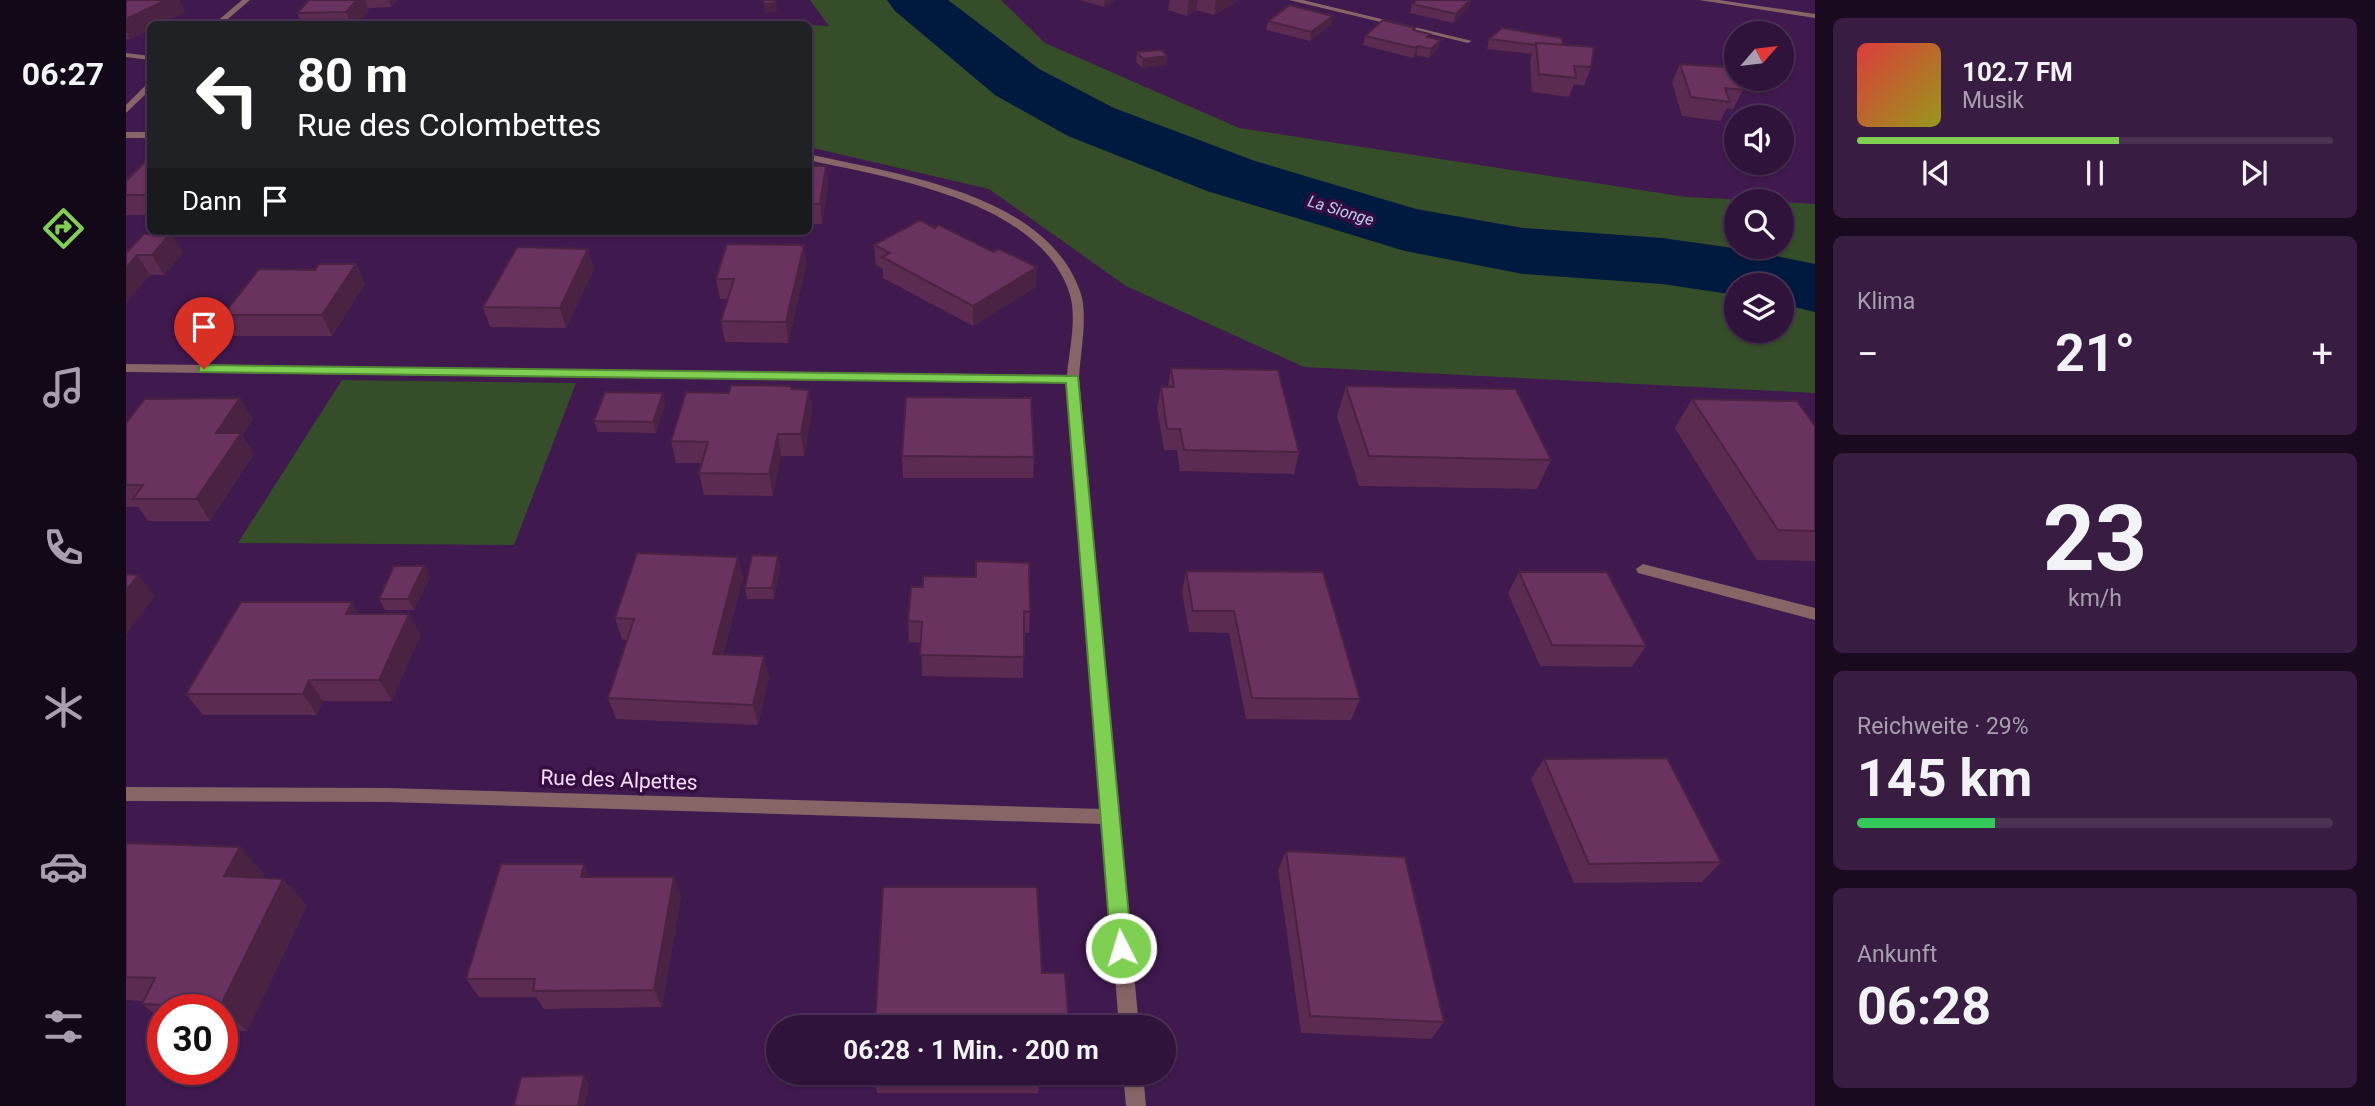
<!DOCTYPE html>
<html lang="de">
<head>
<meta charset="utf-8">
<style>
	:root { --surface:#30133b; --page:#381c42; --text:#f1f3f6; --muted:#a89eaf; --line:#4b3255; --accent:#7fd052 }
	body { margin:0; font-family:Roboto,sans-serif; background:var(--page); color:var(--text); height:100vh; display:flex; flex-direction:column; font-size:26px; white-space:nowrap }
	* { box-sizing:border-box; margin:0 }
	p { font-size:23px; color:var(--muted) }
	.icon { flex:none; width:38px; height:38px; fill:none; stroke:currentColor; stroke-width:2; stroke-linecap:round; stroke-linejoin:round }
	.map { position:relative; flex:1; overflow:hidden }
	.side { display:flex; flex-direction:column; gap:18px; padding:18px; background:#1a0a20; width:560px }
	.side>* { flex:none }
	.hud { position:absolute; left:21px; top:21px; width:665px; height:214px; border-radius:10px; box-shadow:0 2px 5px #0004,0 0 0 2px var(--line); background:#202124; color:#fff; overflow:hidden }
	.needle { width:46px; rotate:62deg }
	.tools { position:absolute; left:1598px; top:21px; display:grid; gap:14px }
	.tools a { display:grid; place-items:center; width:70px; height:70px; border-radius:50%; background:var(--surface); box-shadow:0 2px 5px #0004,0 0 0 2px var(--line); font-size:35px }
	.speed { position:absolute; left:21px; top:994px; display:flex; gap:14px; font-size:35px; font-weight:700; text-align:center }
	.speed>* { display:grid; place-content:center; width:91px; height:91px; border-radius:50%; background:var(--surface); box-shadow:0 2px 5px #0004,0 0 0 2px var(--line); line-height:1 }
	.speed .limit { border:10px solid #d22; background:#fff; color:#111 }
	.pin { position:absolute; display:grid; place-items:center; width:60px; height:60px; color:#fff; margin:-72px -30px; border-radius:50% 50% 50% 0; rotate:-45deg; box-shadow:0 0 7px #0007 }
	.pin .icon { rotate:45deg }
	.me { position:absolute; width:77px; margin:-38px; rotate:355deg; stroke-linejoin:round; filter:drop-shadow(0 0 5px #0008) }
	.turn { display:flex; align-items:center; gap:24px; height:147px; padding:0 35px; font-size:32px }
	.turn .icon { width:91px; height:91px; stroke-width:2.5 }
	.turn b { display:block; font-size:49px; line-height:60px }
	.then { display:flex; align-items:center; height:66px; padding:0 35px; background:#0003; gap:14px; font-size:26px }
	.big { font-size:52px; font-weight:700; line-height:1.1 }
	.side .tile { flex:1; display:flex; flex-direction:column; justify-content:center; gap:10px; min-width:0; padding:0 24px; border-radius:10px; background:var(--page) }
	.side .dial { align-items:center; gap:0 }
	.dial b { font-size:91px; line-height:1 }
	.song { display:flex; align-items:center; gap:21px }
	.cover { width:84px; height:84px; border-radius:10px; background:linear-gradient(135deg,hsl(0 70% 55%),hsl(60 70% 35%)) }
	.played { height:7px; border-radius:4px; background:linear-gradient(90deg,var(--accent) 55%,var(--line) 55%) }
	.keys { display:flex; justify-content:space-around; direction:ltr }
	.heat { display:flex; justify-content:space-between; align-items:center; font-size:38px; direction:ltr }
	.charge { height:10px; border-radius:5px; background:linear-gradient(90deg,#34c759 29%,var(--line) 0) }
	.trip { position:absolute; left:640px; top:1015px; width:410px; height:70px; border-radius:35px; background:var(--surface); box-shadow:0 2px 5px #0004,0 0 0 2px var(--line); font-weight:700; line-height:70px; text-align:center }
	main { display:flex; flex:1; min-height:0 }
	.tab-bar { display:flex; flex-direction:column; width:126px; justify-content:space-around; align-items:center; background:#130818; color:var(--muted) }
	.tab-bar .icon { width:49px; height:49px }
	.tab-bar .active { color:var(--accent) }
	.tab-bar b { font-size:32px; color:var(--text) }
	.map>svg:first-child { display:block }
</style>
</head>
<body>
<main>
<nav class="tab-bar">
<b>06:27</b>
<svg class="icon active" aria-label="directions" viewBox="0 0 24 24"><path d="M12 3l9 9-9 9-9-9zM9 14v-3h6M13 9l2 2-2 2"/></svg>
<svg class="icon" aria-label="music" viewBox="0 0 24 24"><path d="M9 18V5l10-2v13"/><circle cx="6" cy="18" r="3"/><circle cx="16" cy="16" r="3"/></svg>
<svg class="icon" aria-label="phone" viewBox="0 0 24 24"><path d="M5 4h4l2 5-3 2q2 4 5 5l2-3 5 2v4C11 20 4 13 5 4z"/></svg>
<svg class="icon" aria-label="climate" viewBox="0 0 24 24"><path d="M12 3v18M4 7l16 10M4 17L20 7"/></svg>
<svg class="icon" aria-label="car" viewBox="0 0 24 24"><path d="M5 17H2v-5l4-1 3-4h7l3 4 3 1v5h-3M9 17h6M6 11h13"/><circle cx="7" cy="17" r="2"/><circle cx="17" cy="17" r="2"/></svg>
<svg class="icon" aria-label="filters" viewBox="0 0 24 24"><path d="M4 7h16M4 17h16"/><circle cx="9" cy="7" r="2"/><circle cx="15" cy="17" r="2"/></svg>
</nav>
<div class="map">
<svg width="1689" height="1106" viewBox="0 0 1689 1106">
	<rect width="100%" height="100%" fill="#40194f"/>
	<g fill="#354e29" fill-rule="evenodd">
		<path d="M 684,0 L 875,0 L 919,43 L 1113,128 L 1560,197 L 1641,201 L 1610,201 L 1610,247 L 1656,247 L 1656,202 L 1689,204 L 1689,393 L 1178,367 L 1000,286 L 863,189 L 683,147 L 683,25 L 703,26 ZM 1610,285 L 1656,285 L 1656,331 L 1610,331 Z"/>
		<path d="M 216,380 L 450,383 L 388,545 L 112,543 Z"/>
	</g>
	<g fill="none" stroke-linecap="round" stroke-linejoin="round">
		<path fill="#00193f" fill-rule="evenodd" d="M 761,0 L 822,0 L 913,69 L 988,108 L 1129,161 L 1290,209 L 1397,228 L 1536,238 L 1621,250 L 1689,264 L 1689,312 L 1656,304 L 1656,285 L 1610,285 L 1610,295 L 1536,284 L 1397,274 L 1279,251 L 1081,191 L 942,136 L 869,95 L 769,11 Z"/>
		<g fill="#876466" fill-rule="evenodd">
			<path d="M 116,0 L 124,0 L 96,24 L 88,24 Z"/>
			<path d="M 1163,0 L 1177,0 L 1346,41 L 1342,43 Z"/>
			<path d="M 1573,0 L 1593,0 L 1689,14 L 1689,18 Z"/>
			<path d="M 0,53 L 24,56 L 24,60 L 0,57 Z"/>
			<path d="M 21,84 L 24,84 L 24,90 L 0,113 L 0,105 Z"/>
			<rect x="0" y="132" width="24" height="6"/>
			<path d="M 682,154 C 770,174 922,193 955,294 C 962,317 954,355 953,379 L 1013,1027 L 993,1027 L 977,824 L 262,802 L 0,801 L 0,787 L 262,788 L 976,809 L 941,383 L 0,372 L 0,364 L 941,375 C 943,351 951,319 944,295 C 916,201 764,178 682,160 Z"/>
			<path d="M 1517,564 L 1689,608 L 1689,620 L 1512,573 L 1510,569 Z"/>
			<path d="M 997,1073 L 1017,1073 L 1020,1106 L 1000,1106 Z"/>
		</g>
	</g>
	<g fill="#5b2b51">
		<path d="M 0,0 L 53,0 L 59,12 L 34,24 L 24,24 L 24,29 L 4,39 L 0,39 Z"/>
		<path d="M 183,0 L 271,0 L 265,7 L 242,8 L 243,10 L 231,24 L 176,24 L 171,13 Z"/>
		<path d="M 954,0 L 989,0 L 978,7 Z"/>
		<path d="M 1044,0 L 1113,0 L 1088,15 L 1070,10 L 1061,16 L 1042,10 Z"/>
		<path d="M 1291,0 L 1345,0 L 1343,7 L 1327,23 L 1284,13 L 1286,4 Z"/>
		<path d="M 1142,21 L 1205,25 L 1184,41 L 1140,30 Z"/>
		<path d="M 1289,30 L 1303,37 L 1312,49 L 1303,58 L 1290,55 L 1287,58 L 1237,45 L 1239,36 Z"/>
		<path d="M 1363,39 L 1437,45 L 1465,67 L 1458,86 L 1448,84 L 1443,97 L 1406,92 L 1404,61 L 1406,54 L 1361,49 Z"/>
		<path d="M 1011,52 L 1041,56 L 1040,65 L 1016,68 L 1010,62 Z"/>
		<path d="M 1554,64 L 1617,90 L 1607,109 L 1601,108 L 1594,121 L 1556,116 L 1546,82 Z"/>
		<path d="M 24,157 L 24,215 L 0,215 L 0,181 Z"/>
		<path d="M 682,166 L 702,186 L 696,224 L 682,224 Z"/>
		<path d="M 678,245 L 680,266 L 662,343 L 599,342 L 595,321 L 601,299 L 594,299 L 590,279 Z"/>
		<path d="M 748,245 L 910,287 L 847,326 L 757,278 L 757,269 L 750,265 Z"/>
		<path d="M 0,253 L 57,253 L 38,275 L 24,275 L 0,302 Z"/>
		<path d="M 230,264 L 239,284 L 206,336 L 108,336 L 97,315 L 189,270 Z"/>
		<path d="M 468,269 L 440,328 L 364,327 L 357,307 Z"/>
		<path d="M 1045,368 L 1173,452 L 1168,474 L 1054,471 L 1051,450 L 1038,450 L 1031,408 L 1035,387 L 1042,387 Z"/>
		<path d="M 666,386 L 666,389 L 683,390 L 686,411 L 678,456 L 655,456 L 647,496 L 578,495 L 573,473 L 576,463 L 550,463 L 545,441 L 603,393 Z"/>
		<path d="M 1220,386 L 1425,460 L 1411,489 L 1233,486 L 1211,416 Z"/>
		<path d="M 537,393 L 539,404 L 530,433 L 472,432 L 468,421 Z"/>
		<path d="M 1566,399 L 1689,426 L 1689,561 L 1631,560 L 1549,428 Z"/>
		<path d="M 127,419 L 116,435 L 128,454 L 84,521 L 22,521 L 12,507 L 0,507 L 0,423 Z"/>
		<path d="M 776,456 L 908,457 L 907,478 L 777,478 Z"/>
		<path d="M 612,557 L 617,578 L 597,655 L 643,677 L 632,725 L 490,719 L 482,698 L 501,640 L 496,639 L 489,618 Z"/>
		<path d="M 298,566 L 304,577 L 288,610 L 259,610 L 253,599 Z"/>
		<path d="M 654,567 L 648,599 L 621,599 L 619,588 Z"/>
		<path d="M 1060,571 L 1234,699 L 1225,720 L 1120,719 L 1103,633 L 1063,632 L 1056,592 Z"/>
		<path d="M 1393,572 L 1520,646 L 1506,667 L 1414,666 L 1382,593 Z"/>
		<path d="M 797,587 L 904,612 L 903,633 L 898,633 L 897,678 L 796,676 L 795,643 L 783,642 L 782,621 Z"/>
		<path d="M 233,614 L 283,614 L 294,635 L 266,701 L 197,701 L 191,715 L 77,715 L 60,694 Z"/>
		<path d="M 1418,759 L 1595,862 L 1576,882 L 1448,883 L 1405,779 Z"/>
		<path d="M 0,843 L 138,874 L 136,878 L 181,905 L 121,1031 L 96,1030 L 96,1010 L 37,1010 L 37,1020 L 16,1004 L 17,1001 L 0,1000 Z"/>
		<path d="M 1160,851 L 1318,1022 L 1305,1039 L 1175,1033 L 1152,870 Z"/>
		<path d="M 464,877 L 555,896 L 536,1007 L 418,1009 L 410,997 L 353,997 L 340,979 Z"/>
		<path d="M 747,1073 L 915,1073 L 912,1093 L 751,1093 Z"/>
	</g>
	<g fill="#4a2342">
		<path d="M 40,0 L 53,0 L 59,12 L 34,24 L 24,24 L 24,29 L 4,39 L 0,31 L 0,19 Z"/>
		<path d="M 231,0 L 239,0 L 243,10 L 231,24 L 224,24 L 220,12 Z"/>
		<path d="M 263,0 L 271,0 L 265,7 Z"/>
		<path d="M 979,0 L 989,0 L 978,7 Z"/>
		<path d="M 1063,0 L 1072,0 L 1070,10 L 1061,16 Z"/>
		<path d="M 1090,0 L 1113,0 L 1088,15 Z"/>
		<path d="M 1342,0 L 1345,0 L 1343,7 L 1327,23 L 1330,14 Z"/>
		<path d="M 650,3 L 651,12 L 639,13 L 638,4 Z"/>
		<path d="M 1207,16 L 1205,25 L 1184,41 L 1185,32 Z"/>
		<path d="M 1315,40 L 1312,49 L 1303,58 L 1305,49 Z"/>
		<path d="M 1292,46 L 1290,55 L 1287,58 L 1290,48 Z"/>
		<path d="M 1041,56 L 1040,65 L 1016,68 L 1017,59 Z"/>
		<path d="M 700,166 L 702,186 L 696,224 L 694,204 Z"/>
		<path d="M 45,233 L 57,253 L 38,275 L 26,255 Z"/>
		<path d="M 678,245 L 680,266 L 662,343 L 660,322 Z"/>
		<path d="M 462,249 L 468,269 L 440,328 L 434,308 Z"/>
		<path d="M 11,255 L 24,275 L 0,302 L 0,268 Z"/>
		<path d="M 230,264 L 239,284 L 206,336 L 196,315 Z"/>
		<path d="M 911,267 L 910,287 L 847,326 L 847,306 Z"/>
		<path d="M 683,390 L 686,411 L 678,456 L 675,434 Z"/>
		<path d="M 537,393 L 539,404 L 530,433 L 527,422 Z"/>
		<path d="M 114,398 L 127,419 L 116,435 L 128,454 L 84,521 L 70,499 L 90,433 Z"/>
		<path d="M 652,434 L 655,456 L 647,496 L 643,474 Z"/>
		<path d="M 652,556 L 654,567 L 648,599 L 646,588 Z"/>
		<path d="M 612,557 L 617,578 L 592,675 L 587,654 Z"/>
		<path d="M 298,566 L 304,577 L 288,610 L 282,599 Z"/>
		<path d="M 12,575 L 29,596 L 0,635 L 0,591 Z"/>
		<path d="M 226,602 L 238,623 L 220,614 Z"/>
		<path d="M 283,614 L 294,635 L 266,701 L 253,680 Z"/>
		<path d="M 638,656 L 643,677 L 632,725 L 627,705 Z"/>
		<path d="M 183,680 L 197,701 L 191,715 L 177,694 Z"/>
		<path d="M 114,847 L 138,874 L 123,903 L 98,876 Z"/>
		<path d="M 458,864 L 467,883 L 455,877 Z"/>
		<path d="M 548,877 L 555,896 L 536,1007 L 528,990 Z"/>
		<path d="M 157,879 L 181,905 L 121,1031 L 94,1007 Z"/>
		<path d="M 458,1075 L 463,1084 L 459,1106 L 452,1106 Z"/>
	</g>
	<g fill="#6a325e" stroke="#4a2342" stroke-width="2">
		<path d="M 0,0 L 40,0 L 0,19 Z"/>
		<path d="M 183,0 L 231,0 L 220,12 L 171,13 Z"/>
		<path d="M 637,0 L 648,0 L 650,3 L 638,4 Z"/>
		<path d="M 1291,0 L 1344,0 L 1330,14 L 1286,4 Z"/>
		<path d="M 1164,5 L 1207,16 L 1185,32 L 1142,21 Z"/>
		<path d="M 1257,20 L 1289,28 L 1287,30 L 1304,34 L 1301,37 L 1315,40 L 1305,49 L 1292,46 L 1290,48 L 1239,36 Z"/>
		<path d="M 1376,28 L 1436,38 L 1437,45 L 1410,43 L 1410,45 L 1363,39 Z"/>
		<path d="M 1410,43 L 1468,47 L 1465,67 L 1448,66 L 1450,78 L 1413,74 Z"/>
		<path d="M 1036,50 L 1041,56 L 1017,59 L 1011,52 Z"/>
		<path d="M 1554,64 L 1610,68 L 1610,79 L 1615,79 L 1617,90 L 1599,88 L 1604,102 L 1565,97 Z"/>
		<path d="M 24,157 L 24,195 L 0,195 L 0,181 Z"/>
		<path d="M 682,166 L 700,166 L 694,204 L 682,204 Z"/>
		<path d="M 794,220 L 809,228 L 813,225 L 867,252 L 873,249 L 911,267 L 847,306 L 756,257 L 764,253 L 748,245 Z"/>
		<path d="M 45,233 L 26,255 L 11,255 L 0,268 L 0,253 L 18,234 Z"/>
		<path d="M 601,244 L 678,245 L 660,322 L 595,321 L 608,279 L 590,279 Z"/>
		<path d="M 391,247 L 462,249 L 434,308 L 357,307 Z"/>
		<path d="M 193,264 L 230,264 L 196,315 L 97,315 L 133,269 L 189,270 Z"/>
		<path d="M 1045,368 L 1152,370 L 1173,452 L 1058,450 L 1054,429 L 1041,429 L 1035,387 L 1048,387 Z"/>
		<path d="M 605,385 L 666,386 L 665,389 L 683,390 L 675,434 L 652,434 L 643,474 L 573,473 L 582,442 L 545,441 L 560,392 L 603,393 Z"/>
		<path d="M 1220,386 L 1390,389 L 1425,460 L 1243,456 Z"/>
		<path d="M 479,392 L 537,393 L 527,422 L 468,421 Z"/>
		<path d="M 780,397 L 905,398 L 908,457 L 776,456 Z"/>
		<path d="M 114,398 L 90,433 L 115,433 L 70,499 L 7,499 L 17,485 L 0,485 L 0,423 L 19,399 Z"/>
		<path d="M 1566,399 L 1671,401 L 1689,426 L 1689,531 L 1652,530 Z"/>
		<path d="M 511,553 L 612,557 L 587,654 L 638,656 L 627,705 L 482,698 L 508,619 L 489,618 Z"/>
		<path d="M 626,555 L 652,556 L 646,588 L 619,588 Z"/>
		<path d="M 850,561 L 903,563 L 904,612 L 898,611 L 898,657 L 794,655 L 796,622 L 782,621 L 785,587 L 797,587 L 797,576 L 850,577 Z"/>
		<path d="M 268,566 L 298,566 L 282,599 L 253,599 Z"/>
		<path d="M 1060,571 L 1197,572 L 1234,699 L 1126,698 L 1108,611 L 1067,611 Z"/>
		<path d="M 1393,572 L 1481,572 L 1520,646 L 1426,645 Z"/>
		<path d="M 0,574 L 12,575 L 0,591 Z"/>
		<path d="M 115,602 L 226,602 L 220,614 L 283,614 L 253,680 L 183,680 L 177,694 L 60,694 Z"/>
		<path d="M 1541,758 L 1595,862 L 1463,864 L 1418,759 Z"/>
		<path d="M 0,843 L 114,847 L 98,876 L 157,879 L 94,1007 L 16,1004 L 29,978 L 0,977 Z"/>
		<path d="M 1160,851 L 1279,857 L 1318,1022 L 1184,1016 Z"/>
		<path d="M 375,864 L 458,864 L 455,877 L 548,877 L 528,990 L 407,991 L 409,979 L 340,979 Z"/>
		<path d="M 757,887 L 911,887 L 916,973 L 939,973 L 943,1027 L 749,1027 Z"/>
		<path d="M 458,1075 L 452,1106 L 388,1106 L 395,1077 Z"/>
	</g>
	<path fill="#7fd052" stroke="#538735" stroke-width="2" d="M 78,365 L 952,376 L 1006,948 L 1003,956 L 995,959 L 988,956 L 985,948 L 940,383 L 73,372 L 73,366 Z"/>
	<g text-anchor="middle" stroke-width="7" stroke-linejoin="round" paint-order="stroke">
		<g font-size="16" font-style="italic" fill="#b8d0f0" stroke="#360d43">
			<text transform="translate(1215 210) rotate(17)" y="6">La Sionge</text>
		</g>
		<g font-size="21" fill="#f4ddfe" stroke="#360d43">
			<text transform="translate(493 780) rotate(2)" y="7">Rue des Alpettes</text>
		</g>
	</g>
</svg>
<div class="tools">
<a><svg class="needle" viewBox="-14 -14 28 28"><path d="M0-13l5 13h-10z" fill="#e53935"/><path d="M0 13l5-13h-10z" fill="#a89eaf"/></svg></a>
<a><svg class="icon" aria-label="sound" viewBox="0 0 24 24"><path d="M4 9h4l5-4v14l-5-4H4zM17 9q2 3 0 6"/></svg></a>
<a><svg class="icon" aria-label="search" viewBox="0 0 24 24"><circle cx="10" cy="10" r="6"/><path d="M15 15l6 6"/></svg></a>
<a><svg class="icon" aria-label="layers" viewBox="0 0 24 24"><path d="M12 4l9 5-9 5-9-5zM3 14l9 5 9-5"/></svg></a>
</div>
<div class="speed"><div class="limit">30</div></div>
<div class="pin" style="left:78px;top:369px;background:#d93025"><svg class="icon" aria-label="arrive" viewBox="0 0 24 24"><path d="M6 21V4h12l-3 4 3 4H6"/></svg></div>
<svg class="me" style="left:995px;top:948px" viewBox="-20 -20 40 40"><circle r="17" fill="#7fd052" stroke="#fff" stroke-width="3"/><path d="M0-11L8 9 0 5-8 9z" fill="#fff"/></svg>
<div class="trip">06:28 · 1 Min. · 200 m</div>
<div class="hud">
<div class="turn"><svg class="icon" aria-label="left" viewBox="0 0 24 24"><path d="M17 20v-9H6M10 6l-5 5 5 5"/></svg><div><b>80 m</b>Rue des Colombettes</div></div>
<div class="then">Dann<svg class="icon" aria-label="arrive" viewBox="0 0 24 24"><path d="M6 21V4h12l-3 4 3 4H6"/></svg></div>
</div>
</div>
<section class="side">
<div class="tile">
<div class="song"><i class="cover"></i><div><b>102.7 FM</b><p>Musik</p></div></div>
<div class="played"></div>
<div class="keys"><svg class="icon" aria-label="previous" viewBox="0 0 24 24"><path d="M18 5L8 12l10 7zM5 5v14"/></svg><svg class="icon" aria-label="pause" viewBox="0 0 24 24"><path d="M8 5v14M16 5v14"/></svg><svg class="icon" aria-label="next" viewBox="0 0 24 24"><path d="M6 5l10 7-10 7zM19 5v14"/></svg></div>
</div>
<div class="tile"><p>Klima</p>
<div class="heat"><a>−</a><b class="big">21°</b><a>+</a></div>
</div>
<div class="tile dial"><b>23</b><p>km/h</p></div>
<div class="tile"><p>Reichweite · 29%</p><b class="big">145 km</b><div class="charge"></div></div>
<div class="tile"><p>Ankunft</p><b class="big">06:28</b></div>
</section>
</main>
</body>
</html>
